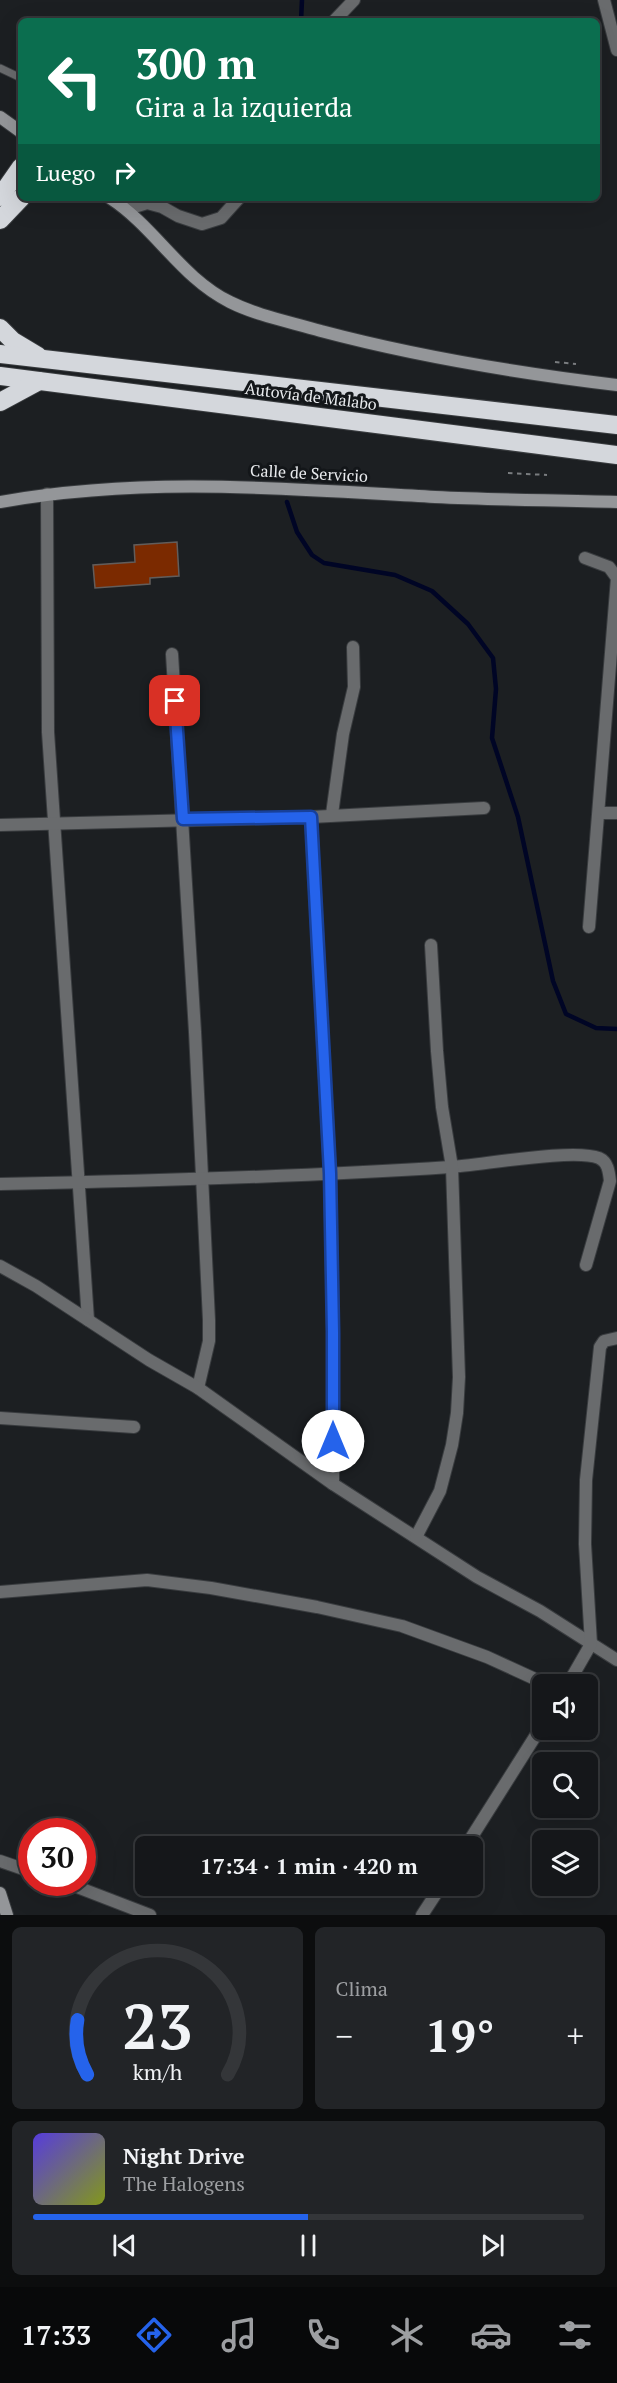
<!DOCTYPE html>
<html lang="es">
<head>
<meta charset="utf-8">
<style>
	:root { --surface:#15171a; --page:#222427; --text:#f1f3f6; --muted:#9d9fa2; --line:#343639; --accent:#2563eb }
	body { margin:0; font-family:"PT Serif",serif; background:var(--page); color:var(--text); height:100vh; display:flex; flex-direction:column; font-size:22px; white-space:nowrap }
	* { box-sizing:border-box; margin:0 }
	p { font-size:20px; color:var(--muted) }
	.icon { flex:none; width:33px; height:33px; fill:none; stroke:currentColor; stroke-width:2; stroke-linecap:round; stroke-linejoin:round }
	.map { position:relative; height:1915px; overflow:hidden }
	.sheet { display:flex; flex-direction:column; gap:12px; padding:12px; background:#0c0d0e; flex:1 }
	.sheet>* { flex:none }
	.guide { position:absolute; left:18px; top:18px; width:582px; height:183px; border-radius:9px; box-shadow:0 6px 24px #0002,0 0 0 2px var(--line); background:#0b6e4f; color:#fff; overflow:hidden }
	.controls { position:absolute; left:532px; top:1674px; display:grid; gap:12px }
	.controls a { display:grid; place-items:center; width:66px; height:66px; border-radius:9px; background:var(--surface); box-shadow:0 6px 24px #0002,0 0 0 2px var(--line); font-size:30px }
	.speed { position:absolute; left:18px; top:1818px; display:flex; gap:12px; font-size:30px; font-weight:700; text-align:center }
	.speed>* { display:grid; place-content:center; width:78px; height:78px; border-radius:50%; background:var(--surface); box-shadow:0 6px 24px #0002,0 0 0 2px var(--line); line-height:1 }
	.speed .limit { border:9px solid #d22; background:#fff; color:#111 }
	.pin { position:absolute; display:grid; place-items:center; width:51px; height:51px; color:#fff; margin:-26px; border-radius:12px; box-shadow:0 3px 9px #0006 }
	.me { position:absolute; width:66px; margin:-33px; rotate:0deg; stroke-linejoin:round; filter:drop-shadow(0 0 4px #0008) }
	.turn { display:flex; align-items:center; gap:21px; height:126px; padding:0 18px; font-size:27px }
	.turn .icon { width:78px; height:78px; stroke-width:2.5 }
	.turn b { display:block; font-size:42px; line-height:51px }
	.then { display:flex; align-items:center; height:57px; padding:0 18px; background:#0003; gap:12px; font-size:22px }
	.big { font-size:45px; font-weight:700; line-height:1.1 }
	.sheet .tile { flex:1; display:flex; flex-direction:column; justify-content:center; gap:9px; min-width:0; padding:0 21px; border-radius:9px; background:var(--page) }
	.sheet .dial { align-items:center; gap:0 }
	.dial svg { height:156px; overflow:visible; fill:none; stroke:var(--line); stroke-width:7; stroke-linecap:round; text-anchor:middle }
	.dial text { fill:var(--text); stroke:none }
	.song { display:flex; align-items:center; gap:18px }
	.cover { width:72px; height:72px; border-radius:9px; background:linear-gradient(135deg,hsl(250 70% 55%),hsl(70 70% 35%)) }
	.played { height:6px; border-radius:3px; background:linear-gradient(90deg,var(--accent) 50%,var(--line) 50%) }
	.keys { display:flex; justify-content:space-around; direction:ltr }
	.heat { display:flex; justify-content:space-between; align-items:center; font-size:33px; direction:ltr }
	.sheet .tiles { flex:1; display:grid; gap:12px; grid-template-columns:1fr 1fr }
	.tile:last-child { grid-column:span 2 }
	.trip { position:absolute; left:135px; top:1836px; width:348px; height:60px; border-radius:9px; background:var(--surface); box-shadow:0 6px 24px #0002,0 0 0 2px var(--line); font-weight:700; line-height:60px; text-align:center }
	.tab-bar { display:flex; height:96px; justify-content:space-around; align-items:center; background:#08090a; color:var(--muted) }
	.tab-bar .icon { width:42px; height:42px }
	.tab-bar .current { color:var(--accent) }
	.tab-bar b { font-size:27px; color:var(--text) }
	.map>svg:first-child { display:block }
</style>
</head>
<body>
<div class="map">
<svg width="617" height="1915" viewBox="0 0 617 1915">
	<rect width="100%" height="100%" fill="#1c1f22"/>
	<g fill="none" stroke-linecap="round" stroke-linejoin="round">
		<g stroke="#000525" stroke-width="4.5">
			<path d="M 301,21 L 302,0"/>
			<path d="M 287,502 L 297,532 L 312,555 L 324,563 L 395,575 L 432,591 L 468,624 L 493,658 L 496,689 L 492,738 L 518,817 L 553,981 L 566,1014 L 596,1028 L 617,1029"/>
		</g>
	</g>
	<path fill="#7b2a00" stroke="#625d5b" stroke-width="1.5" d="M 177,542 L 179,576 L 150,578 L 150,584 L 95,588 L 93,565 L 135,562 L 134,545 Z"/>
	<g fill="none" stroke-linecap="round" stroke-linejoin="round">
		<g stroke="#393c3f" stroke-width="9">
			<path id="lane" d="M 0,68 L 21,78"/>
		</g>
		<g stroke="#393c3f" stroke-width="14">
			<g id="street">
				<path d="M 604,0 L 617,50"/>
				<path d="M 334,21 L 354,0"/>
				<path d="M 128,209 L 147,203 L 162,207 L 178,216 L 202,224 L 221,218 L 239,198"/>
				<path d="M 47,494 L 48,732 L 88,1320"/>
				<path d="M 585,558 L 609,567 L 617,578 L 589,927"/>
				<path d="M 172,654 L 195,1032 L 209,1320 L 209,1341 L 198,1388"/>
				<path d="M 599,813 L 617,813"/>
				<path d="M 332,814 L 343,734 L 354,687 L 353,647"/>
				<path d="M 311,817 L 330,1174 L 333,1332 L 333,1484"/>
				<path d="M 0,825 L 311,817 L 484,808"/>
				<path d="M 0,1184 C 150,1181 300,1177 450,1167 C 482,1165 574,1148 599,1158 C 608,1162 609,1172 610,1181 L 586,1265"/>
				<path d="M 0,1266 L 36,1286 L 149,1360 L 198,1388 L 333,1484 L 477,1577 L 540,1611 L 617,1660"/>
				<path d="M 0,1418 L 134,1427"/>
				<path d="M 416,1537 L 440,1491 L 452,1445 L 457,1413 L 459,1377 L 452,1167 L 442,1107 L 437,1051 L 431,945"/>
				<path d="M 0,1592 L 147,1580 L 211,1588 L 317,1607 L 402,1626 L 487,1657 L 546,1684"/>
				<path d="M 568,1684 L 591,1644 L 585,1544 L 586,1480 L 600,1347 L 604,1341 L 617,1338"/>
				<path d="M 466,1846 L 543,1724"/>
				<path d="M 0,1861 L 32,1872"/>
				<path d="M 64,1882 L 150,1915"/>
				<path d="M 422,1915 L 441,1886"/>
			</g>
		</g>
		<g stroke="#393c3f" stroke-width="14">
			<g id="secondary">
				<path d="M 0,117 L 21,132"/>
				<path d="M 110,198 C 155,227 181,278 230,302 C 258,316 291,322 321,331 C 419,357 517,373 617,385"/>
				<path d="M 0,502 C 149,476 286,489 435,497 C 496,500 556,500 617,502"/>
				<path d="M 0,1893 L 7,1915"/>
			</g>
		</g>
		<g stroke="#393c3f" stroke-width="20">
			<g id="highway">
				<path d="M 0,197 L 21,167"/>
				<path d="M 0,220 L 21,198"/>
				<path d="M 0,328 L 13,341 L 38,356"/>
				<path d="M 0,354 L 617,425"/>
				<path d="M 0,376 L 617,455"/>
				<path d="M 0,402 L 39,381"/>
			</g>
		</g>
		<g stroke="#797c7f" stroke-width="2" stroke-dasharray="4.5 4.5" stroke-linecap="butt">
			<path d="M 555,362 L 576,364"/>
			<path d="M 508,473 L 547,475"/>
		</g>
		<use href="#lane" stroke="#696b6d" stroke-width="7"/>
		<use href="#street" stroke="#696b6d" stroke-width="12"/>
		<use href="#secondary" stroke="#949699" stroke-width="12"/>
		<use href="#highway" stroke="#d4d7dc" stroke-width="18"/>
	</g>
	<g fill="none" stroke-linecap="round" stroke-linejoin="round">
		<g stroke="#184099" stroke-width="15">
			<path id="route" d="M 175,701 L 183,819 L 311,817 L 330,1173 L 333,1332 L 333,1441"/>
		</g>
		<use href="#route" stroke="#2563eb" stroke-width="10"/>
	</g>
	<g text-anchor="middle" stroke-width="6" stroke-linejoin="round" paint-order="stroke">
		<g font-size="16" fill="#e9ebee" stroke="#131619">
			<text transform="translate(311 396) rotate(7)" y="6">Autovía de Malabo</text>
			<text transform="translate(309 473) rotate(3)" y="6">Calle de Servicio</text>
		</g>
	</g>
</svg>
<div class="controls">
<a><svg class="icon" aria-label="sound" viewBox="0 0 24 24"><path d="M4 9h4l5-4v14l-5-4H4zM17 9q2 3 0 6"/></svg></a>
<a><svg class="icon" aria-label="search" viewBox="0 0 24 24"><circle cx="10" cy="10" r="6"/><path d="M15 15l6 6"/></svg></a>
<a><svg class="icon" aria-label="layers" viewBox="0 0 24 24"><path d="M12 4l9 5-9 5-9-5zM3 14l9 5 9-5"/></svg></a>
</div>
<div class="speed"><div class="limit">30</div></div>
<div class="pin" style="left:175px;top:701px;background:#d93025"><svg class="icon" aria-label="arrive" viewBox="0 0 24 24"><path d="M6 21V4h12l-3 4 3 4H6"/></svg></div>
<svg class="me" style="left:333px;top:1441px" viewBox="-20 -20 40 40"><circle r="19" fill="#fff"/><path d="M0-13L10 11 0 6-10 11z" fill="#2563eb"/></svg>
<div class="trip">17:34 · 1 min · 420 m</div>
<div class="guide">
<div class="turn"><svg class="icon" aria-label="left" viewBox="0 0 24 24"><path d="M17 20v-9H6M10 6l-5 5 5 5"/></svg><div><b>300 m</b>Gira a la izquierda</div></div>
<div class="then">Luego<svg class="icon" aria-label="right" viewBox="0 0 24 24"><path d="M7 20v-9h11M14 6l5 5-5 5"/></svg></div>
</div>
</div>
<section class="sheet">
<div class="tiles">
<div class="tile dial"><svg viewBox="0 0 100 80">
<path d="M14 69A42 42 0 1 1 86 69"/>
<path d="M14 69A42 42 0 0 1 9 41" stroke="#2563eb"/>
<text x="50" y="56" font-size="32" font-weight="700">23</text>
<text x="50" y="72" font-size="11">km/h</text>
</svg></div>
<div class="tile"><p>Clima</p>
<div class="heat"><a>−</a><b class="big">19°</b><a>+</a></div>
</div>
<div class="tile">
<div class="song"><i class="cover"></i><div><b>Night Drive</b><p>The Halogens</p></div></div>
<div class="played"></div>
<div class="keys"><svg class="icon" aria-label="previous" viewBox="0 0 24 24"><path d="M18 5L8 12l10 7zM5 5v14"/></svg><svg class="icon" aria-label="pause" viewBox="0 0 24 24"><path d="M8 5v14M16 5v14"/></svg><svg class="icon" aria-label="next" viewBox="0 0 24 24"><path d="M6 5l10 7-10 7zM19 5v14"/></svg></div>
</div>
</div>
</section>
<nav class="tab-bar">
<b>17:33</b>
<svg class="icon current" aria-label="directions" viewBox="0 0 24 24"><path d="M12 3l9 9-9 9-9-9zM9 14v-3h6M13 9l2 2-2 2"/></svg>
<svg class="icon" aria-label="music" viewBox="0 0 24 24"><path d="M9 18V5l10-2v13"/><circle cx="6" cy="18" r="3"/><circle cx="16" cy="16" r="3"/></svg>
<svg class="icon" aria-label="phone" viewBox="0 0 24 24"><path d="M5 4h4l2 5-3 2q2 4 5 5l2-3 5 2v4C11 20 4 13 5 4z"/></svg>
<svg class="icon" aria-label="climate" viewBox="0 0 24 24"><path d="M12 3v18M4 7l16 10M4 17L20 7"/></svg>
<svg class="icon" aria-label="car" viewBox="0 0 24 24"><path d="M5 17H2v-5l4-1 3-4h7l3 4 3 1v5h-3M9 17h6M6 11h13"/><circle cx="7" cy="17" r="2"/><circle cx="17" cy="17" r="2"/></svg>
<svg class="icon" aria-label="filters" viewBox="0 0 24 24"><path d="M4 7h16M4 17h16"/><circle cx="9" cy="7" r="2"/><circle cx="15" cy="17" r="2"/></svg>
</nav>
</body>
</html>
